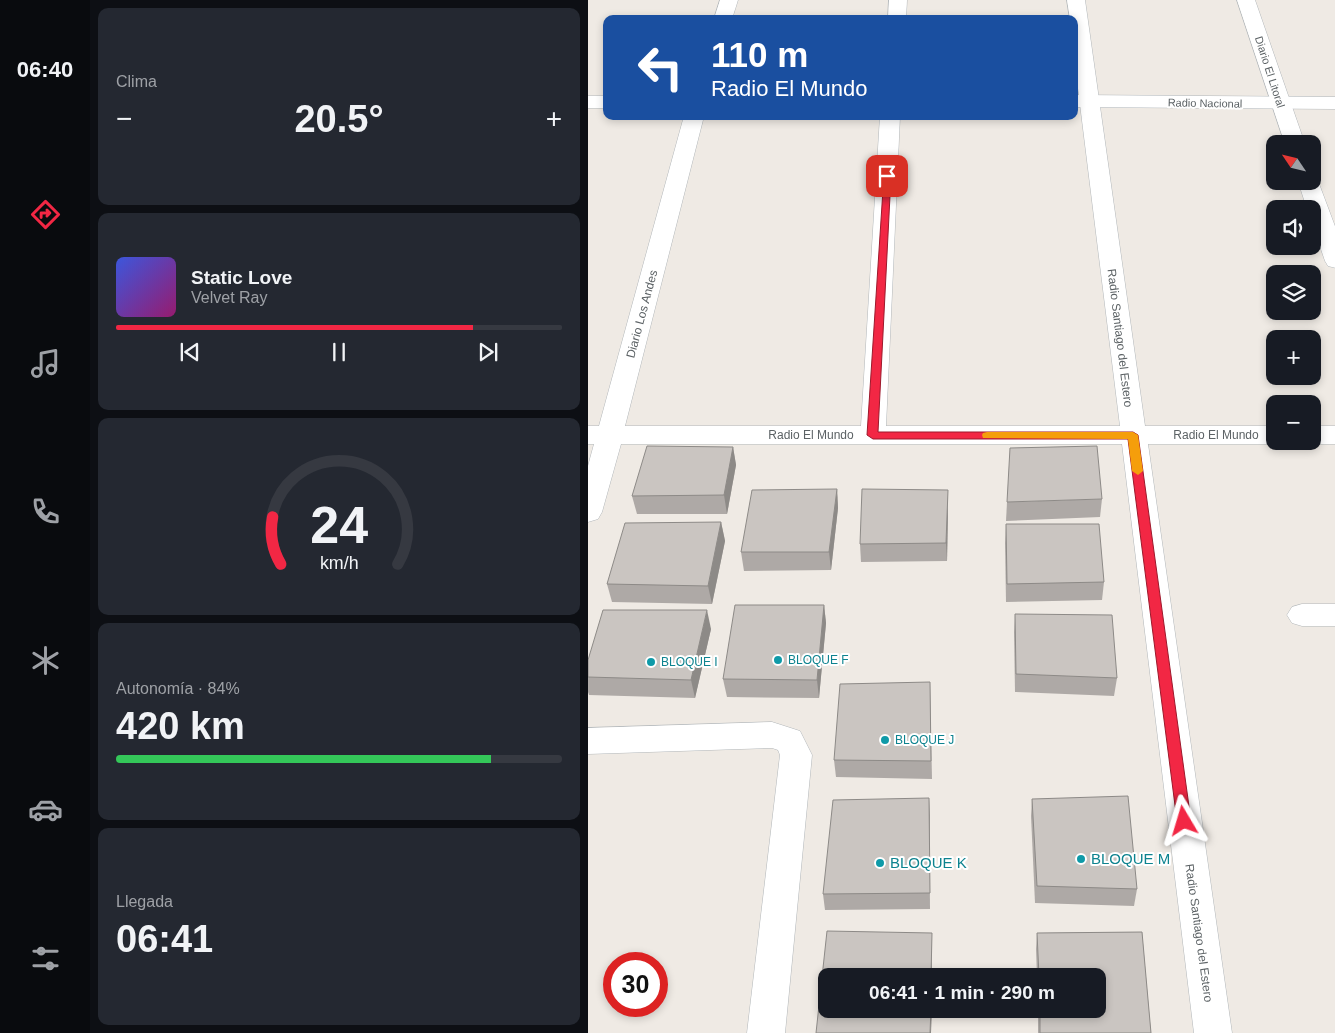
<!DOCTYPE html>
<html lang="es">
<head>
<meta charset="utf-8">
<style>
	:root { --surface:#171b24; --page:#242831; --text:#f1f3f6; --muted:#9ea1a6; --line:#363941; --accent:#f22744 }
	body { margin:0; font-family:Helvetica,sans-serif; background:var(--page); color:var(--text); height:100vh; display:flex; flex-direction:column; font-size:19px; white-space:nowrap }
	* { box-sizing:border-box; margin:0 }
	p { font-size:16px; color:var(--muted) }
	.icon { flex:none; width:28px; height:28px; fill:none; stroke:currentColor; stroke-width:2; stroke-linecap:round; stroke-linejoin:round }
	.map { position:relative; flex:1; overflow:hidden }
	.side { display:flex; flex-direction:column; gap:8px; padding:8px; background:#0d0f14; width:498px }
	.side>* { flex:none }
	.guide { position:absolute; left:15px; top:15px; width:475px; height:105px; border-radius:10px; box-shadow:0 2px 8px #0003; background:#1a4fa0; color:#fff; overflow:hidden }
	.needle { width:32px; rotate:305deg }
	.controls { position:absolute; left:678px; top:135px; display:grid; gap:10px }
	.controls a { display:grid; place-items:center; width:55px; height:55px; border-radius:10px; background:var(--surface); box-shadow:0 2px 8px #0003; font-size:25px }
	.speed { position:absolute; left:15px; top:952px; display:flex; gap:10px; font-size:25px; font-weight:700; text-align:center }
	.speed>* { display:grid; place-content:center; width:65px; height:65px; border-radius:50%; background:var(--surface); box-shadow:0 2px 8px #0003; line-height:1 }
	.speed .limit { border:8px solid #d22; background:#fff; color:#111 }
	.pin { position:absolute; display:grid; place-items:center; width:42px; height:42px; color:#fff; margin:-21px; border-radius:10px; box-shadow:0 2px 8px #0006 }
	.me { position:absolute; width:55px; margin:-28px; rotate:353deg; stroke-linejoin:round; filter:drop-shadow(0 0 4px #0008) }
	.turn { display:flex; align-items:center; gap:18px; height:105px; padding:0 25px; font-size:22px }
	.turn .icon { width:65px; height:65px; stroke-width:2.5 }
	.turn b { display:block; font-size:35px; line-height:42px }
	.big { font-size:38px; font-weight:700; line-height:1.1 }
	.side .card { flex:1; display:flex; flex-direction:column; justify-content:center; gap:8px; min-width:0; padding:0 18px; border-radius:10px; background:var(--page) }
	.side .dial { align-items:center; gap:0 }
	.dial svg { height:130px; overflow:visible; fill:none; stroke:var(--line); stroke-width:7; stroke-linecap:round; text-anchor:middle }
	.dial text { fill:var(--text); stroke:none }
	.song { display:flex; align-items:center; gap:15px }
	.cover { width:60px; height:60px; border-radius:8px; background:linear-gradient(135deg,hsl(230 70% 55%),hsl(320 70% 35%)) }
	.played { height:5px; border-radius:2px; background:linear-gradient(90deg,var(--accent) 80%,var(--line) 80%) }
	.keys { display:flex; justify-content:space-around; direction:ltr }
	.heat { display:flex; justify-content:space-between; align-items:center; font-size:28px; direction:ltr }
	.charge { height:8px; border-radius:4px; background:linear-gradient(90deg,#34c759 84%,var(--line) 0) }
	.trip { position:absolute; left:230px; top:968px; width:288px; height:50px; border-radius:10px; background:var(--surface); box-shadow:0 2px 8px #0003; font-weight:700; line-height:50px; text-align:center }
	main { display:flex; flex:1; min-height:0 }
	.menu { display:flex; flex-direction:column; width:90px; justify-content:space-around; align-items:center; background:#090b0e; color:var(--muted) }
	.menu .icon { width:35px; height:35px }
	.menu .selected { color:var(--accent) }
	.menu b { font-size:22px; color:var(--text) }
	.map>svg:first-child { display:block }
</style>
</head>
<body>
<main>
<nav class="menu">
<b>06:40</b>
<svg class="icon selected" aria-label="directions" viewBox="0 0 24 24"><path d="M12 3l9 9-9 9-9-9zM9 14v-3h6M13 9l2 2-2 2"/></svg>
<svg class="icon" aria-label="music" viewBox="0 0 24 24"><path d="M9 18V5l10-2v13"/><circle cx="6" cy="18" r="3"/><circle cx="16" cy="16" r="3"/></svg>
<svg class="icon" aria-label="phone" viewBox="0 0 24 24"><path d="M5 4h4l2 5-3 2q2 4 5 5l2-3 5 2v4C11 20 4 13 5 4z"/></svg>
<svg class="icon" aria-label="climate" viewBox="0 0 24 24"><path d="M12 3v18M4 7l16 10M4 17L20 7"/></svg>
<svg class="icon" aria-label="car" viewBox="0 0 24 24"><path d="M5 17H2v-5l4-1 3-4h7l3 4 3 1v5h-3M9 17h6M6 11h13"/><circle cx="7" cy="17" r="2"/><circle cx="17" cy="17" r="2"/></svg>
<svg class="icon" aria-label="filters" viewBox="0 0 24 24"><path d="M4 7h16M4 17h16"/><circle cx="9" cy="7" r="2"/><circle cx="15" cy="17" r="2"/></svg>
</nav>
<section class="side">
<div class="card"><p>Clima</p>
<div class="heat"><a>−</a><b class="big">20.5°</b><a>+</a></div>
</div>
<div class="card">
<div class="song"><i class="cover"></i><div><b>Static Love</b><p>Velvet Ray</p></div></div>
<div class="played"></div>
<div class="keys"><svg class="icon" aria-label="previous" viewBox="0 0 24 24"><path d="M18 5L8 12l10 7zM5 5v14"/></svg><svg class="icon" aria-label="pause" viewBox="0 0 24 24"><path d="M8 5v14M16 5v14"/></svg><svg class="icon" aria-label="next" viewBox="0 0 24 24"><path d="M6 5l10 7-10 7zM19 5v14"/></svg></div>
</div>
<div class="card dial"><svg viewBox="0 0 100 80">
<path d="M14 69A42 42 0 1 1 86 69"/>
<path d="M14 69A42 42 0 0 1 9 40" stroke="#f22744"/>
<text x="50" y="56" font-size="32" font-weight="700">24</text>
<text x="50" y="72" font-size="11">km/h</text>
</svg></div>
<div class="card"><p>Autonomía · 84%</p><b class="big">420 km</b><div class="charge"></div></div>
<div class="card"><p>Llegada</p><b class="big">06:41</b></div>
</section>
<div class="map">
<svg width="748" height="1033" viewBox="0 0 748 1033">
	<rect width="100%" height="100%" fill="#efeae4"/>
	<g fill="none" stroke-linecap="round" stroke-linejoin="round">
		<g stroke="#b2b7ba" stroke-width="1">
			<g id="street">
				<path d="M 132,0 L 150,0 L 144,19 L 126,19 Z"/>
				<path d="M 301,0 L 319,0 L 318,19 L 300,19 Z"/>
				<path d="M 479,0 L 497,0 L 557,426 L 686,426 L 686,441 L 695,441 L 686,444 L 560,444 L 644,1033 L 606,1033 L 534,444 L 33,444 L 14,512 L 10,519 L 0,522 L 0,466 L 6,444 L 0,444 L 0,426 L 11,426 L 96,116 L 116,116 L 37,426 L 273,426 L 292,116 L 312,116 L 298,426 L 532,426 L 486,56 L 486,19 L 482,19 Z"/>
				<path d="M 649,0 L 667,0 L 717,144 L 697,144 Z"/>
				<path d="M 724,176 L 727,177 L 730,181 L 748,229 L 748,268 L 740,266 L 737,261 L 724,223 L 724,209 L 719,209 L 710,181 L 724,181 Z"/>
				<path d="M 724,426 L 748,426 L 748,444 L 724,444 L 715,441 L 724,441 Z"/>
				<path d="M 714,604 L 748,604 L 748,626 L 714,626 L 704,623 L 699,615 L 704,607 Z"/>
				<path d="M 184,722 L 212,731 L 224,755 L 197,1033 L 159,1033 L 192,755 L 190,750 L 184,748 L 0,754 L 0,728 Z"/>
			</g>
		</g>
		<g stroke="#b0b6ba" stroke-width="1">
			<g id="secondary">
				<path d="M 486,95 L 748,97 L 748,109 L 486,107 Z"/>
				<rect x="0" y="96" width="19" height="12"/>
			</g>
		</g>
		<use href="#street" fill="#fff" fill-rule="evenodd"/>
		<use href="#secondary" fill="#fff" fill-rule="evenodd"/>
	</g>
	<g fill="#aea9a6">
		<path d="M 145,447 L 148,465 L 139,514 L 49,514 L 44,496 Z"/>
		<path d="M 249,489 L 250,508 L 243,570 L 156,571 L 153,552 Z"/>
		<path d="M 514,499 L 512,517 L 418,521 L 419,502 Z"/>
		<path d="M 360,509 L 359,561 L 273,562 L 272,544 Z"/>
		<path d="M 133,522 L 137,541 L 124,604 L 24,602 L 19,584 Z"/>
		<path d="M 418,524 L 516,582 L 514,600 L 418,602 L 417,543 Z"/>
		<path d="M 236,605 L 238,623 L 231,698 L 139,697 L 135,679 Z"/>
		<path d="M 427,614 L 529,678 L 526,696 L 427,692 L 426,632 Z"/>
		<path d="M 123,629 L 107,698 L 1,695 L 0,692 L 0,660 Z"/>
		<path d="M 342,682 L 344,779 L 248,777 L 246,760 Z"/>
		<path d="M 341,798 L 342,909 L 237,910 L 235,894 Z"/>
		<path d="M 444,799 L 549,889 L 546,906 L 447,903 L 443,816 Z"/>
		<path d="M 554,932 L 563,1033 L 450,1033 L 450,1009 L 509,1009 L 509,976 L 449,976 L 448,949 L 449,933 Z"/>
	</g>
	<g fill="#8d8a87">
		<path d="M 145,447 L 148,465 L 139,514 L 136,495 Z"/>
		<path d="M 249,489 L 250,508 L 243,570 L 241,552 Z"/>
		<path d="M 360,490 L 360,509 L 359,561 L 358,543 Z"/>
		<path d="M 133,522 L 137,541 L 124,604 L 120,586 Z"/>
		<path d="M 236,605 L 238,623 L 231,698 L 229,680 Z"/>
		<path d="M 119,610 L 123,629 L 107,698 L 103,680 Z"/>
		<path d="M 341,798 L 342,816 L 342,909 L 342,893 Z"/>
		<path d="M 344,933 L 344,976 L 343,976 Z"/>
		<path d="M 343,1009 L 344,1009 L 343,1033 L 342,1033 Z"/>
	</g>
	<g fill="#cac5c1" stroke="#8d8a87">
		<path d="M 59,446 L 145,447 L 136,495 L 44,496 Z"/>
		<path d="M 509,446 L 514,499 L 419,502 L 422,448 Z"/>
		<path d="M 249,489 L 241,552 L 153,552 L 164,490 Z"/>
		<path d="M 274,489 L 360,490 L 358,543 L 272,544 Z"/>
		<path d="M 133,522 L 120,586 L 19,584 L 37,523 Z"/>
		<path d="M 418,524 L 511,524 L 516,582 L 419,584 Z"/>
		<path d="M 147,605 L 236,605 L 229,680 L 135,679 Z"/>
		<path d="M 15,610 L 119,610 L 103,680 L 0,677 L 0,660 Z"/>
		<path d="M 427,614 L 524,615 L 529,678 L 428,674 Z"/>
		<path d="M 342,682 L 343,761 L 246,760 L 252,684 Z"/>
		<path d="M 540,796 L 549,889 L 449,886 L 444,799 Z"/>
		<path d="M 341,798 L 342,893 L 235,894 L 245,800 Z"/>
		<path d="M 239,931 L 344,933 L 343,976 L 239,976 L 239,1009 L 343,1009 L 342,1033 L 228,1033 Z"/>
		<path d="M 554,932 L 563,1033 L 452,1033 L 452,1009 L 509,1009 L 509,976 L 451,976 L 449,933 Z"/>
	</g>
	<path fill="#f22744" stroke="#9d192c" d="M 296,174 L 303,176 L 290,432 L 545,432 L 550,435 L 603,821 L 601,825 L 596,827 L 591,825 L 589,821 L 540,439 L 285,439 L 279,435 Z"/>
	<path fill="#f59e0b" d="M 399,432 L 545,432 L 550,435 L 555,471 L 550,475 L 544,471 L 540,439 L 395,438 L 394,435 L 395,433 Z"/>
	<g fill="#0f9aa8" stroke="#fff" stroke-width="2">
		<circle cx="190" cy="660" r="5"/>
		<circle cx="63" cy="662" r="5"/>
		<circle cx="297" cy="740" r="5"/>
		<circle cx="493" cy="859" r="5"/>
		<circle cx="292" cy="863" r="5"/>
	</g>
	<g text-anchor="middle" stroke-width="4" stroke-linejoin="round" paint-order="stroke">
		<g font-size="11" fill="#5c6265" stroke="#fff">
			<text transform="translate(682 72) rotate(72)" y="4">Diario El Litoral</text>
			<text transform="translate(617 103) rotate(1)" y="4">Radio Nacional</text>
		</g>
		<g font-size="12" fill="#5c6265" stroke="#fff">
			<text transform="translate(54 314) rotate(-75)" y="4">Diario Los Andes</text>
			<text transform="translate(532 338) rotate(83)" y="4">Radio Santiago del Estero</text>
			<text x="223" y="439">Radio El Mundo</text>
			<text x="628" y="439">Radio El Mundo</text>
			<text transform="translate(611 933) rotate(82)" y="4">Radio Santiago del Estero</text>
		</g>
		<g font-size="12" fill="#0d838f" stroke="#fff" text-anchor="start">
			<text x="200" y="664">BLOQUE F</text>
			<text x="73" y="666">BLOQUE I</text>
			<text x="307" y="744">BLOQUE J</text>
		</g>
		<g font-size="15" fill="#0d838f" stroke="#fff" text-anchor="start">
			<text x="503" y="864">BLOQUE M</text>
			<text x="302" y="868">BLOQUE K</text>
		</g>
	</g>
</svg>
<div class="controls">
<a><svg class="needle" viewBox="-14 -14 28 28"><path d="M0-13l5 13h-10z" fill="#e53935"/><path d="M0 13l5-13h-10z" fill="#9ea1a6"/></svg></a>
<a><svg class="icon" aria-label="sound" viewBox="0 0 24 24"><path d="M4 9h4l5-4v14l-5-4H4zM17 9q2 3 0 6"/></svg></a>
<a><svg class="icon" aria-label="layers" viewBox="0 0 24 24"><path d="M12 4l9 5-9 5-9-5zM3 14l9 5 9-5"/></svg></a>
<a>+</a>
<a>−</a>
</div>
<div class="speed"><div class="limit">30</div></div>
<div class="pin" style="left:299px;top:176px;background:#d93025"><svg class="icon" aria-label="arrive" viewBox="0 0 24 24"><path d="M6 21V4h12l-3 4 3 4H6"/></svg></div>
<svg class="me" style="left:596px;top:821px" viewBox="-20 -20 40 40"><path d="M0-17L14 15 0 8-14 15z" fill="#f22744" stroke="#fff" stroke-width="4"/></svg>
<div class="trip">06:41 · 1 min · 290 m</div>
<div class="guide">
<div class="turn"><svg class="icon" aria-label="left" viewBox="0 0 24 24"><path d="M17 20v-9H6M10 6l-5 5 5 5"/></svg><div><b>110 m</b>Radio El Mundo</div></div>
</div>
</div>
</main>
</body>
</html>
